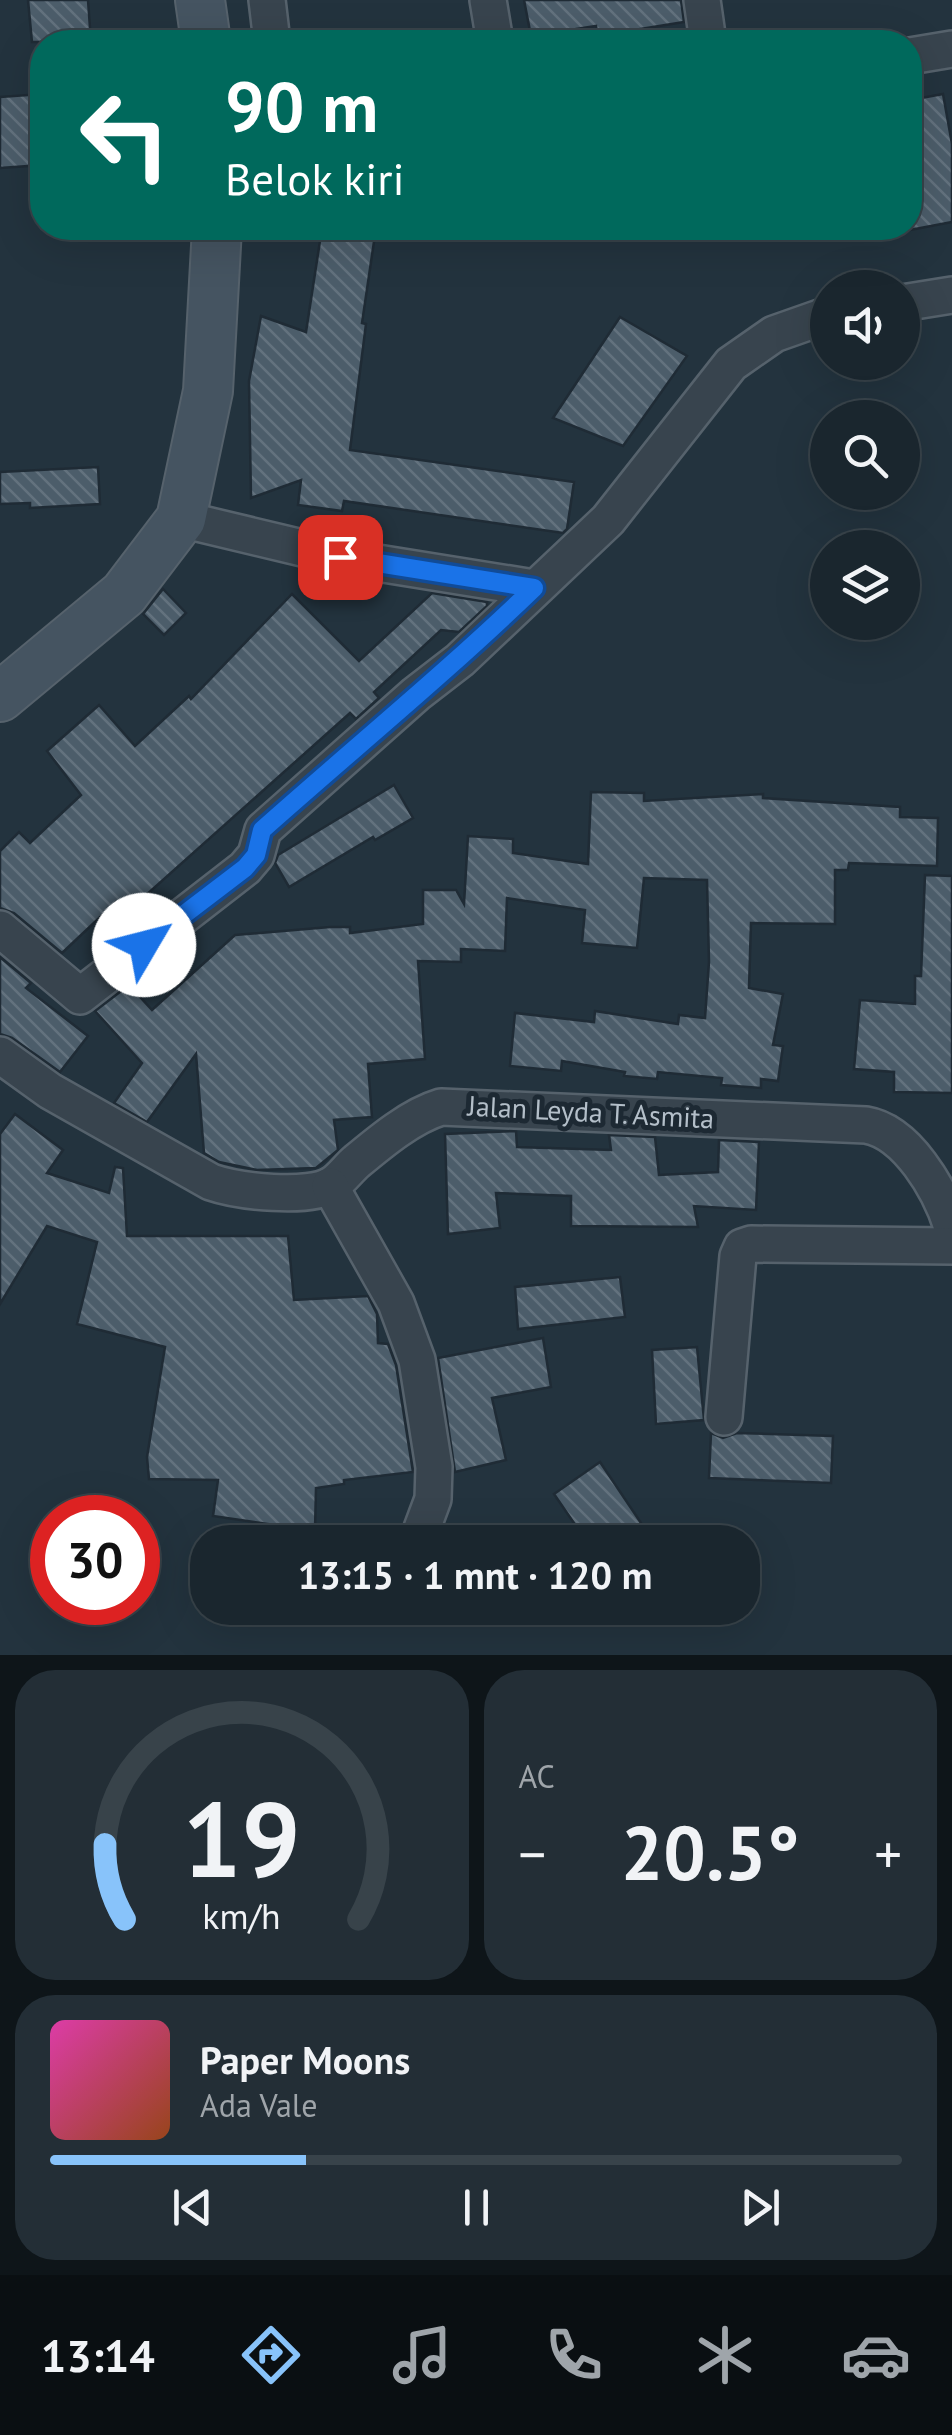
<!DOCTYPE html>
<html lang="id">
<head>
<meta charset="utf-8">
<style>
	:root { --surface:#1a262e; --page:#232e36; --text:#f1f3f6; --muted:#9fa5aa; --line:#38434a; --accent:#88c3fa }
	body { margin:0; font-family:"PT Sans",sans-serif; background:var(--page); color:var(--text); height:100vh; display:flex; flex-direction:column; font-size:38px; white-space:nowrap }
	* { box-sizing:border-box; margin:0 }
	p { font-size:32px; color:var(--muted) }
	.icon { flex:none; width:55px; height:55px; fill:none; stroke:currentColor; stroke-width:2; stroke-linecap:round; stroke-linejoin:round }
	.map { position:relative; height:1655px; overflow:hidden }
	.details { display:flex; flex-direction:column; gap:15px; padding:15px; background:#0e1519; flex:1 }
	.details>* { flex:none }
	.guide { position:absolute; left:30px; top:30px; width:892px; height:210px; border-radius:40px; box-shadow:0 10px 40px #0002,0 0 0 2px var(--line); background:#00695c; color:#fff; overflow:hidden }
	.controls { position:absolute; left:810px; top:270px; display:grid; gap:20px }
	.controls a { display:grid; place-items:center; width:110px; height:110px; border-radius:50%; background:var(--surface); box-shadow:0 10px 40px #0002,0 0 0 2px var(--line); font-size:50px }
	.speed { position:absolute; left:30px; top:1495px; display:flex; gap:20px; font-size:50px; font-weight:700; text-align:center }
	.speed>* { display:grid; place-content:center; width:130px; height:130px; border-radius:50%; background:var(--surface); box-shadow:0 10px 40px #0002,0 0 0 2px var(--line); line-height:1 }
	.speed .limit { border:15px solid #d22; background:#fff; color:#111 }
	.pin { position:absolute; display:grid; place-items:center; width:85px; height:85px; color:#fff; margin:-42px; border-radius:20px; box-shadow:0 5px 15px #0006 }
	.me { position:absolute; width:110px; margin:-55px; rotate:53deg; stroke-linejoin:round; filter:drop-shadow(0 0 8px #0008) }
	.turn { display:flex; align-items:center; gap:35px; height:210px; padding:0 30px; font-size:45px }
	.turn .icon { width:130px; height:130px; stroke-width:2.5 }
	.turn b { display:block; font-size:70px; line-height:85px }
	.big { font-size:75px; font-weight:800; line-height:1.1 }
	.details .card { flex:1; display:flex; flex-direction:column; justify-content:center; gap:15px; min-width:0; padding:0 35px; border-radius:40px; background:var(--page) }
	.details .dial { align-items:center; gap:0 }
	.dial svg { height:260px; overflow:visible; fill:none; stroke:var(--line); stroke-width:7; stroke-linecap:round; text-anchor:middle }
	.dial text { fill:var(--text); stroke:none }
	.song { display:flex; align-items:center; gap:30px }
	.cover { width:120px; height:120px; border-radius:15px; background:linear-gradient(135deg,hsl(320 70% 55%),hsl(20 70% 35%)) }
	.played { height:10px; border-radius:5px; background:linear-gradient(90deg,var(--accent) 30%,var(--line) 30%) }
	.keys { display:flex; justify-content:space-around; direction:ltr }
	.heat { display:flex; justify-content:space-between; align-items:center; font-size:55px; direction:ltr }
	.details .tiles { flex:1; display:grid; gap:15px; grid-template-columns:1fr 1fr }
	.card:last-child { grid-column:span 2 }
	.trip { position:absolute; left:190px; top:1525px; width:570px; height:100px; border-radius:40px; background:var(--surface); box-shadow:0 10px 40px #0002,0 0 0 2px var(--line); font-weight:800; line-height:100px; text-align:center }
	.menu { display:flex; height:160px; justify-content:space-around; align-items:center; background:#0a0f12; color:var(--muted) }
	.menu .icon { width:70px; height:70px }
	.menu .on { color:var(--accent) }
	.menu b { font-size:45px; color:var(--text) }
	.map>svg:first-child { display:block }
</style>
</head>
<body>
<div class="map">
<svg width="952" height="1655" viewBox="0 0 952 1655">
	<defs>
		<pattern id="building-back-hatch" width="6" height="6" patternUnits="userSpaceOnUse" patternTransform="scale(2.5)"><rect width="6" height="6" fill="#4c5d6a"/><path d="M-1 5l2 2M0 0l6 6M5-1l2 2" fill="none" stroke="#63727e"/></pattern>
	</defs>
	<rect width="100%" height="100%" fill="#23333e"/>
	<g fill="url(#building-back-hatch)" stroke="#1f2b35" stroke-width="2.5">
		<path d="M 28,0 L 88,0 L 91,42 L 32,42 Z"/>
		<path d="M 524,0 L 681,0 L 684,22 L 597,36 L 596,26 L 531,36 Z"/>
		<path d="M 42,94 L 42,165 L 0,168 L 0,97 Z"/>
		<path d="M 943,94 L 952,144 L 952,222 L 910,230 L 910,100 Z"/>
		<path d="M 322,228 L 376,228 L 362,323 L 366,324 L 350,450 L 574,482 L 567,529 L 563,533 L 344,501 L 342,511 L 298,505 L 301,480 L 251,498 L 249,381 L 261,316 L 306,332 Z"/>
		<path d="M 620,317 L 687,356 L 623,446 L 553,418 Z"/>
		<path d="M 98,467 L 100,504 L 30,508 L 30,503 L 0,504 L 0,472 Z"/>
		<path d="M 163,589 L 186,613 L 164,635 L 143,614 Z"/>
		<path d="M 432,593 L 487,602 L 487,606 L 459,632 L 441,630 L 374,692 L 379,698 L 356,719 L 350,713 L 126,913 L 116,902 L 62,953 L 14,913 L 0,908 L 0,851 L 19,832 L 30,843 L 81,795 L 47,751 L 99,705 L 135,746 L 189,696 L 191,699 L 292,594 L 359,661 Z"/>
		<path d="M 394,785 L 413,818 L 375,840 L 373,837 L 289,887 L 275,863 L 278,855 Z"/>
		<path d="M 591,792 L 644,793 L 644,801 L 763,794 L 763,798 L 900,807 L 900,817 L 938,818 L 937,866 L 849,863 L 848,870 L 835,870 L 835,924 L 751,923 L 749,988 L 783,994 L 773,1045 L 783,1046 L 778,1081 L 761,1079 L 761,1088 L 721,1085 L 722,1078 L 658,1072 L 657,1079 L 624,1076 L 625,1072 L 562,1061 L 561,1071 L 510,1066 L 515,1013 L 594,1022 L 595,1011 L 678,1024 L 679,1015 L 705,1018 L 709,962 L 707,880 L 644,878 L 637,948 L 582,943 L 585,910 L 507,898 L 505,951 L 461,949 L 461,962 L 418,961 L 425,1059 L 368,1064 L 372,1117 L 334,1120 L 338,1150 L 316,1168 L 257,1170 L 219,1162 L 204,1153 L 196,1054 L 147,1122 L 114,1103 L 142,1063 L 95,1011 L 129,985 L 152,1010 L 235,935 L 330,927 L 350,927 L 350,933 L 423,924 L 423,890 L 456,890 L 464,904 L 468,836 L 513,839 L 513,853 L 588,864 Z"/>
		<path d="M 925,875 L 952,876 L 952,1093 L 894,1092 L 894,1072 L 854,1069 L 860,1000 L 915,1004 L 915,976 L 921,976 Z"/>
		<path d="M 0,957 L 31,983 L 26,988 L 88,1036 L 60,1072 L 12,1038 L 0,1034 Z"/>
		<path d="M 15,1114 L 63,1150 L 47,1173 L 109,1193 L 115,1167 L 123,1168 L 127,1236 L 288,1236 L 294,1300 L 368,1296 L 377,1314 L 378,1343 L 388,1344 L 396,1365 L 413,1472 L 344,1480 L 344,1484 L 316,1488 L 315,1530 L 268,1529 L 268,1524 L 213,1516 L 218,1480 L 149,1479 L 147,1457 L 165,1347 L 77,1324 L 97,1242 L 47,1226 L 0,1304 L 0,1134 Z"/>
		<path d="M 516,1131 L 517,1147 L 611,1150 L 609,1135 L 655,1137 L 659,1175 L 718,1172 L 719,1140 L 759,1142 L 756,1210 L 694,1206 L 698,1227 L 571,1226 L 571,1196 L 496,1193 L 500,1228 L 448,1234 L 445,1134 Z"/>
		<path d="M 620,1277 L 625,1317 L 518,1329 L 515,1287 Z"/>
		<path d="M 543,1338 L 551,1387 L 492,1398 L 506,1460 L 455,1472 L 438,1358 Z"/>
		<path d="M 697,1347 L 704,1420 L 656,1424 L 652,1350 Z"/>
		<path d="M 711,1433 L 723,1438 L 737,1433 L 833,1436 L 831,1483 L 709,1478 Z"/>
		<path d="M 600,1462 L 643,1526 L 619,1542 L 587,1542 L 554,1494 Z"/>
	</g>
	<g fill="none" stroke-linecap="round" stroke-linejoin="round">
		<g stroke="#56626c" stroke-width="40">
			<g id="street">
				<path d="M 267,0 L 272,42"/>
				<path d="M 488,0 L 495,42"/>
				<path d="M 702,0 L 708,42"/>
				<path d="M 910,56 L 952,49"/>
				<path d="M 902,303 L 952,295"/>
				<path d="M 181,519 L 340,557 L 534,588"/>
				<path d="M 0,929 L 80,996 L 245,868 L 256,855 L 263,830 L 416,694 L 460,660 L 608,520 L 731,364 L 774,334 L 828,315"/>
				<path d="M 0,1055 L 50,1091 L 211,1182 C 237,1191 309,1200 333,1184 C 342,1178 348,1169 356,1162 C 380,1142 411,1116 441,1107 L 866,1125 C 907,1132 940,1189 952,1227"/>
				<path d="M 330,1186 L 396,1303 L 417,1360 L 434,1467 L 433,1499 L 417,1542"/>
				<path d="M 724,1417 L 738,1256 L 742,1247 L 751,1244 L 952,1246"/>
			</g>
		</g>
		<g stroke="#56626c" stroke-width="52">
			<g id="secondary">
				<path d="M 200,0 L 206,42"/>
				<path d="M 0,697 L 124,594 L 181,519 L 208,391 L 217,228"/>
			</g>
		</g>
		<use href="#street" stroke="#38444e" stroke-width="35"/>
		<use href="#secondary" stroke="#455461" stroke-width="48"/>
	</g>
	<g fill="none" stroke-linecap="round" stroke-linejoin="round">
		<g stroke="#114b97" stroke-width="25">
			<path id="route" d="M 144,945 L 245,868 L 256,855 L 262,830 C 353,749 447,672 534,588 L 340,557"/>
		</g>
		<use href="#route" stroke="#1a73e8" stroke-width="18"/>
	</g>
	<g text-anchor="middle" stroke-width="10" stroke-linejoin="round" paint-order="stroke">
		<g font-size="28" fill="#b4bfc9" stroke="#1d2933">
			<text transform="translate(591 1112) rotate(3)" y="10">Jalan Leyda T. Asmita</text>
		</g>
	</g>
</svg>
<div class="controls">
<a><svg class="icon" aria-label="sound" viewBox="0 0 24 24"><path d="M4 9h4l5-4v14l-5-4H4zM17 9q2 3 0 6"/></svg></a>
<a><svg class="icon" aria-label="search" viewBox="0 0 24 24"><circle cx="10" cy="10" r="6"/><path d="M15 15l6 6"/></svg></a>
<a><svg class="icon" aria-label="layers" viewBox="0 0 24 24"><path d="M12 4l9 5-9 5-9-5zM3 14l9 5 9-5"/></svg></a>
</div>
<div class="speed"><div class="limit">30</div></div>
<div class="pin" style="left:340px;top:557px;background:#d93025"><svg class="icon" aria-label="arrive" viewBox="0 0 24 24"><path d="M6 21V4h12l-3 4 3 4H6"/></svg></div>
<svg class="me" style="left:144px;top:945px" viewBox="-20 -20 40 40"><circle r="19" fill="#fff"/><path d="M0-13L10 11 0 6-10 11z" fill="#1a73e8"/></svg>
<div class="trip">13:15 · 1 mnt · 120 m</div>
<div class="guide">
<div class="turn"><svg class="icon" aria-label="left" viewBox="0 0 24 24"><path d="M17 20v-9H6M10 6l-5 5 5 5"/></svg><div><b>90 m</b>Belok kiri</div></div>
</div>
</div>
<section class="details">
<div class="tiles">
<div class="card dial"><svg viewBox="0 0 100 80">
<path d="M14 69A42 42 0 1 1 86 69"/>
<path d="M14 69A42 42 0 0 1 8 46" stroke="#88c3fa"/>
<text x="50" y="56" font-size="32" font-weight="700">19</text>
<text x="50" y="72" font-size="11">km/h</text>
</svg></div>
<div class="card"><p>AC</p>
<div class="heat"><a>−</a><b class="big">20.5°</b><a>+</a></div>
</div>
<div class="card">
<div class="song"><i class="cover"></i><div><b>Paper Moons</b><p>Ada Vale</p></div></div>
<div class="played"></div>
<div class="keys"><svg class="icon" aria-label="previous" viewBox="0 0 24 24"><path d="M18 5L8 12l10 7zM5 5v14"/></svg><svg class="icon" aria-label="pause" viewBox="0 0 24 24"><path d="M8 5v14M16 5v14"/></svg><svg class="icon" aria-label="next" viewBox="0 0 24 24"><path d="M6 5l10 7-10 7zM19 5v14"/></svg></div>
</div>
</div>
</section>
<nav class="menu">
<b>13:14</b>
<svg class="icon on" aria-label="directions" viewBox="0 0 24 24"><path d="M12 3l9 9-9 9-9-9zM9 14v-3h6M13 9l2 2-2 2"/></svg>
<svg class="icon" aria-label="music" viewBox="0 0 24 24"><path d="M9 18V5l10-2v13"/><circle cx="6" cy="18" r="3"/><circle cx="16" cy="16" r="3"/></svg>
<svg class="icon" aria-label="phone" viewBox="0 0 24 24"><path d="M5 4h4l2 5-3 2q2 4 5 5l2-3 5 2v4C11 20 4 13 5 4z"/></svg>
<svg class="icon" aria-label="climate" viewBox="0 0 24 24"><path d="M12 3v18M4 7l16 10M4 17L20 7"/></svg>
<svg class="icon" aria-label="car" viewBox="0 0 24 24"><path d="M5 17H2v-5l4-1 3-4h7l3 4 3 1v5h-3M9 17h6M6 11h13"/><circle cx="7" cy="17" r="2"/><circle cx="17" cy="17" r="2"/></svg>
</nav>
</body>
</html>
